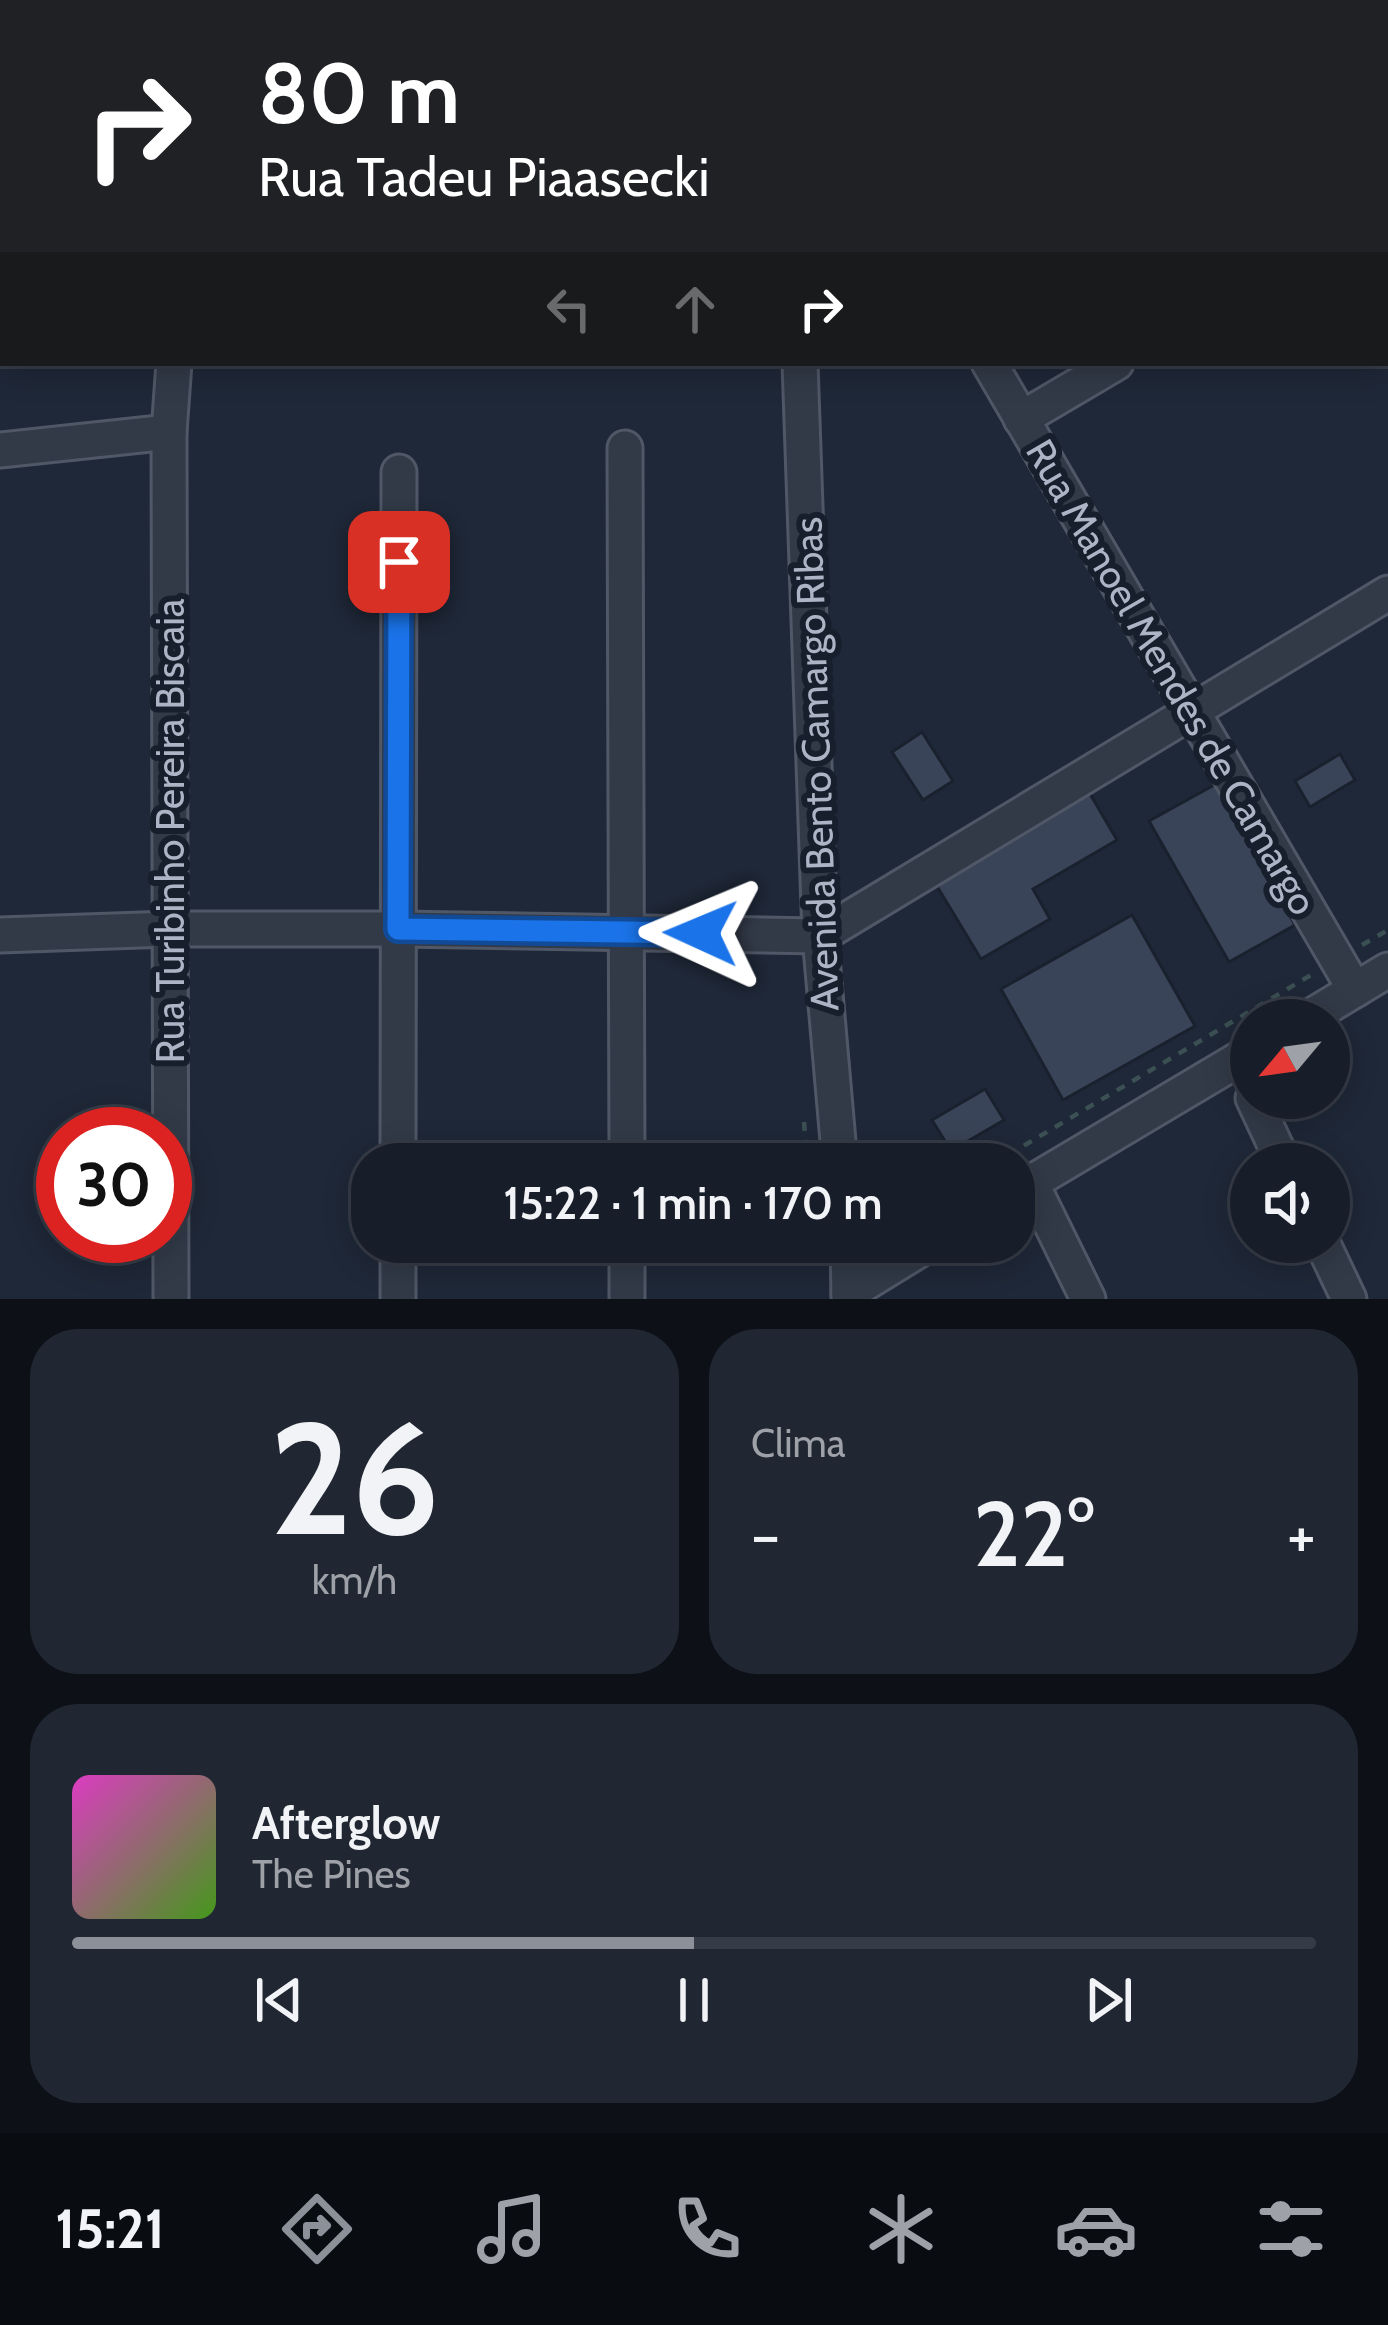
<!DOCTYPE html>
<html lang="pt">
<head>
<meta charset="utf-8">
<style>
	:root { --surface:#171e2a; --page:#202732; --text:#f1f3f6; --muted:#9ea2a8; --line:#363c47; --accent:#8c9099 }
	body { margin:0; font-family:Cabin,sans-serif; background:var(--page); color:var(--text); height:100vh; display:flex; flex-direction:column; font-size:45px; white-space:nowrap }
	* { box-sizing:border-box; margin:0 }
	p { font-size:39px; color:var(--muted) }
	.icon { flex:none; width:66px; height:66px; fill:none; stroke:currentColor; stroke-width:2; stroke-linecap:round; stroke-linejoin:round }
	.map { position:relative; height:1299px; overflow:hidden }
	.drawer { display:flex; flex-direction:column; gap:30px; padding:30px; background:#0d1017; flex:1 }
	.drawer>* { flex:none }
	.guide { position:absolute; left:0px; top:0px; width:1389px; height:366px; box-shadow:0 6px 30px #0003,0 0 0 3px var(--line); background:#202124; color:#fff; overflow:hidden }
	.needle { width:78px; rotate:241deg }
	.tools { position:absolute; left:1230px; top:999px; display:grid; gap:24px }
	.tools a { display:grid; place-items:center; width:120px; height:120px; border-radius:50%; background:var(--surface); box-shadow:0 6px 30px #0003,0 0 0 3px var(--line); font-size:60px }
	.speed { position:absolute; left:36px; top:1107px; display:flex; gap:24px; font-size:60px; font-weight:700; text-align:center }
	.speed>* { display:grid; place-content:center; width:156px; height:156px; border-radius:50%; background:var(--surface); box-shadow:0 6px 30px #0003,0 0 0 3px var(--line); line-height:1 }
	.speed .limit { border:18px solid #d22; background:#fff; color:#111 }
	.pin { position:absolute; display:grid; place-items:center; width:102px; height:102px; color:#fff; margin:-51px; border-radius:24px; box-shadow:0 6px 18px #0006 }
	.me { position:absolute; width:132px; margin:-66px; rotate:271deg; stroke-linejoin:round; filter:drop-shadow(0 0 9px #0008) }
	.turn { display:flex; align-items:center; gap:42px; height:252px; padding:0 60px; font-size:54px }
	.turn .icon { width:156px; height:156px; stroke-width:2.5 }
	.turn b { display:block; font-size:84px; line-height:102px }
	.lanes { display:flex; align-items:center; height:114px; padding:0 60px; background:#0003; justify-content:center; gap:60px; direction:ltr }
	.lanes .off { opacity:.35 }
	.big { font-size:90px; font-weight:600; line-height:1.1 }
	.drawer .widget { flex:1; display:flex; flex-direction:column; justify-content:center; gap:18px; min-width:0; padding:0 42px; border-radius:48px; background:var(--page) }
	.drawer .dial { align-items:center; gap:0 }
	.dial b { font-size:156px; line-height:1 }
	.song { display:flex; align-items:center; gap:36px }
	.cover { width:144px; height:144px; border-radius:18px; background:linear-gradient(135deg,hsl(310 70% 55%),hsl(100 70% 35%)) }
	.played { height:12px; border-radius:6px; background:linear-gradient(90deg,var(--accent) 50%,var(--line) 50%) }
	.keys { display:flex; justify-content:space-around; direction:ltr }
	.heat { display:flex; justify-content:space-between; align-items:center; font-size:66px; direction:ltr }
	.drawer .tiles { flex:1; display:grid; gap:30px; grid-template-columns:1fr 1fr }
	.widget:last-child { grid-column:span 2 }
	.trip { position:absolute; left:351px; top:1143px; width:684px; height:120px; border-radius:48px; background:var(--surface); box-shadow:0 6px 30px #0003,0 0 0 3px var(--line); font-weight:600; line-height:120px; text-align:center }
	.tab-bar { display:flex; height:192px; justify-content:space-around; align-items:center; background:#090c11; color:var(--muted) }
	.tab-bar .icon { width:84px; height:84px }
	.tab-bar .selected { color:var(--accent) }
	.tab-bar b { font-size:54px; color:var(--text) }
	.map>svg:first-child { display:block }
</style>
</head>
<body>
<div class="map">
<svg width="1388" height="1299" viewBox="0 0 1388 1299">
	<rect width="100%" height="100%" fill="#1f2838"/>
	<g fill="#3a4458" stroke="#1a212e" stroke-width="3">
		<path d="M 611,0 L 666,0 L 611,3 Z"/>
		<path d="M 922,732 L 953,781 L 923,800 L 892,752 Z"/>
		<path d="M 1340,754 L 1355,780 L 1310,807 L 1295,781 Z"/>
		<path d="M 1216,784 L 1295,925 L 1229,962 L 1149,821 Z"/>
		<path d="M 1086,787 L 1117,840 L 1033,889 L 1050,919 L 981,959 L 932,878 Z"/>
		<path d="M 1132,915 L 1195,1026 L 1063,1100 L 1001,989 Z"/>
		<path d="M 985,1089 L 1004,1120 L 951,1151 L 932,1120 Z"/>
	</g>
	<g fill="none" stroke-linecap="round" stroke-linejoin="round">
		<g stroke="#505766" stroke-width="39">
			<g id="minor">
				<path d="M 720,0 L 721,3"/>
				<path d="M 210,3 L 211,0"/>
				<path d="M 1111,3 L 1116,0"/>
				<path d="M 0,4 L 3,5"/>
				<path d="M 1386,208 L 1388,207"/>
				<path d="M 0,260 L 3,260"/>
				<path d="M 800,363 L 820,936 L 840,1164"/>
				<path d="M 989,363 L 1355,990"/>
				<path d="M 1021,419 L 1116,363"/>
				<path d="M 625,448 L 627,1164"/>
				<path d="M 0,450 L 169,432"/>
				<path d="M 0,935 L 169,929 L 398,929 L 820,936 L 1388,593"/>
				<path d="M 1305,1020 L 1388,970"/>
				<path d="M 1253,1098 L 1284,1164"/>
				<path d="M 398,1164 L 399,472"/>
				<path d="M 1031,1183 L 1088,1299"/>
				<path d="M 1014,1193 L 1251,1052"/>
				<path d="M 627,1242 L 627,1299"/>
				<path d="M 848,1242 L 849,1299"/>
				<path d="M 1322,1242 L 1349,1299"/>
				<path d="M 849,1293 L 932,1242"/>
				<path d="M 171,1299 L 169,432 L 174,363"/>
				<path d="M 398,1299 L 398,1242"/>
			</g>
		</g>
		<g stroke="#3b5053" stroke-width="4.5" stroke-dasharray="9 9" stroke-linecap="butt">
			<path d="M 1362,945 L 1388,930"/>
			<path d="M 804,1122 L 807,1164"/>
			<path d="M 993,1164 L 1311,975"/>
		</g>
		<use href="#minor" stroke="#323a48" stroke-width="33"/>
	</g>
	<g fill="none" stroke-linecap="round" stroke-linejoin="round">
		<g stroke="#114b97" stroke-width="30">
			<path id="route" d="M 399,562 L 398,929 L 701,933"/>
		</g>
		<use href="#route" stroke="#1a73e8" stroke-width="21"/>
	</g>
	<g text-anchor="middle" stroke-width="12" stroke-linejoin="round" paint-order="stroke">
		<g font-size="39" fill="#acb4c5" stroke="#181f2c">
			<text transform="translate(1172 677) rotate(60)" y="14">Rua Manoel Mendes de Camargo</text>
			<text transform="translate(816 764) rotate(-92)" y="14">Avenida Bento Camargo Ribas</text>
			<text transform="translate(170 831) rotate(-90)" y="14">Rua Turibinho Pereira Biscaia</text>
		</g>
	</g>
</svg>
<div class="tools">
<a><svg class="needle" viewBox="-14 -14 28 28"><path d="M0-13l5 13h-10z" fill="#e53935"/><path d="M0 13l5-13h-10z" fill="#9ea2a8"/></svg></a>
<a><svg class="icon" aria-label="sound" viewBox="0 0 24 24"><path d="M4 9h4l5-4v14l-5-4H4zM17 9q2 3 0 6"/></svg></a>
</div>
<div class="speed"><div class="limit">30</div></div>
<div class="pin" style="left:399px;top:562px;background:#d93025"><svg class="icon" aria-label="arrive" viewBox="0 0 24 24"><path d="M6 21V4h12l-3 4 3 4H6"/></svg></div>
<svg class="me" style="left:701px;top:933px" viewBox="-20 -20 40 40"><path d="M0-17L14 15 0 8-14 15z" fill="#1a73e8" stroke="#fff" stroke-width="4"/></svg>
<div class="trip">15:22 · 1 min · 170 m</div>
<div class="guide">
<div class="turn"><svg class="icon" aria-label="right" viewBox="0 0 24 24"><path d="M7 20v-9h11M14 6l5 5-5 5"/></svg><div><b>80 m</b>Rua Tadeu Piaasecki</div></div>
<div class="lanes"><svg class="icon off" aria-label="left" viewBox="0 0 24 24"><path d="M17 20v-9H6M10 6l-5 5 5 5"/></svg><svg class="icon off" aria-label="ahead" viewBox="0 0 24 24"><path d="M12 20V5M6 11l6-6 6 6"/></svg><svg class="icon" aria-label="right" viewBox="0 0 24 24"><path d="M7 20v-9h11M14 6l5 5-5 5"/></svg></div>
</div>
</div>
<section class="drawer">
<div class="tiles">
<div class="widget dial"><b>26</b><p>km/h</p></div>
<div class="widget"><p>Clima</p>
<div class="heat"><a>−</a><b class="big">22°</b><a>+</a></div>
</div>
<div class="widget">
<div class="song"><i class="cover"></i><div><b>Afterglow</b><p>The Pines</p></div></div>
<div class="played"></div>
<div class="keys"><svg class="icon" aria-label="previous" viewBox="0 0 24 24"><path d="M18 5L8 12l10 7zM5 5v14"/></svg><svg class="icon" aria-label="pause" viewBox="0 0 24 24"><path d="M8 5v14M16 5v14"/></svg><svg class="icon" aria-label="next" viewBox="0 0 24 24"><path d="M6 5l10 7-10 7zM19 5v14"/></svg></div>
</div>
</div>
</section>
<nav class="tab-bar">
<b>15:21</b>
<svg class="icon selected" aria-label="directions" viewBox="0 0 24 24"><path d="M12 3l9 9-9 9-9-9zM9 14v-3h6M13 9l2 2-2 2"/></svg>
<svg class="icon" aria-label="music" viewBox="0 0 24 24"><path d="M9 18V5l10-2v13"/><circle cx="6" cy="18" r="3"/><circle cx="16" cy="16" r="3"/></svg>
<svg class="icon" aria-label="phone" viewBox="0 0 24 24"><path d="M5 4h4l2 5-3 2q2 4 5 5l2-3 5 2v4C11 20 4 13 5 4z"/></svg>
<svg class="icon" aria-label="climate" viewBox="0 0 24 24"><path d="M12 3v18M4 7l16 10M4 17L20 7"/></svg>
<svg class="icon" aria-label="car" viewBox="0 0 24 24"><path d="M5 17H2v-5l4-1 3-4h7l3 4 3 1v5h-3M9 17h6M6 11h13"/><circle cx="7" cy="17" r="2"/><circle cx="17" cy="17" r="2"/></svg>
<svg class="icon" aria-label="filters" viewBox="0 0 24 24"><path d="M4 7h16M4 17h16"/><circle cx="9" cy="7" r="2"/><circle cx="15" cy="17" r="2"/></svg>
</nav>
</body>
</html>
